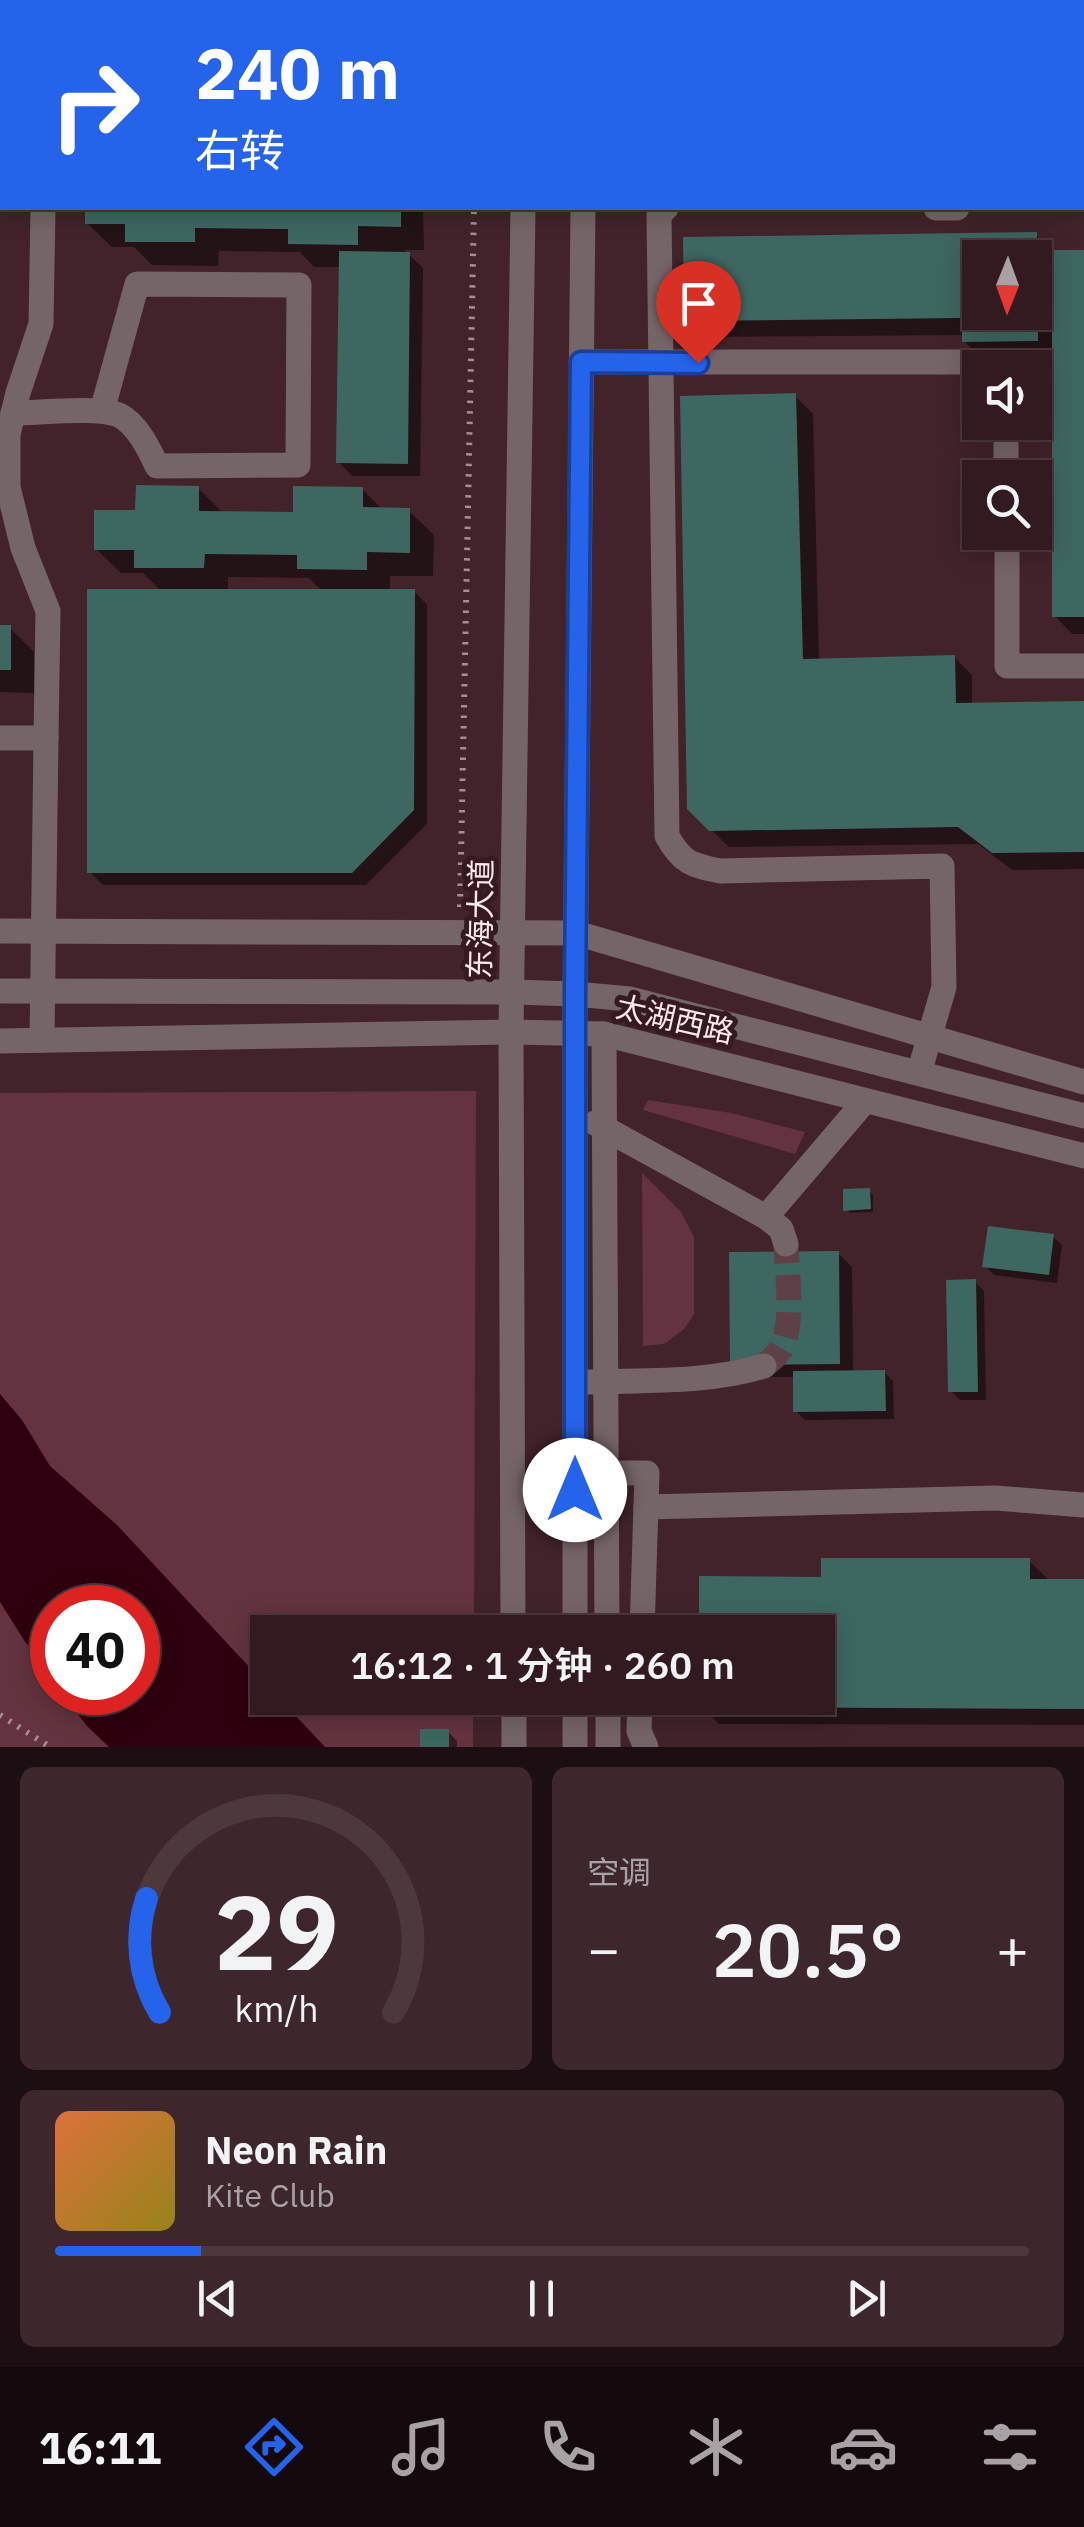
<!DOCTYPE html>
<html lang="zh">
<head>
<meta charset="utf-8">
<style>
	:root { --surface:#321a20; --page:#3d272d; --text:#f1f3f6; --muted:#a8a1a5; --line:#4d383e; --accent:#2563eb }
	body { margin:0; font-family:"IBM Plex Sans","Noto Sans SC",sans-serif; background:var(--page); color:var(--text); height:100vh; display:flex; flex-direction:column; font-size:38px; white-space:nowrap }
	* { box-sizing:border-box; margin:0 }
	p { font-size:32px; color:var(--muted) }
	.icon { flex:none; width:55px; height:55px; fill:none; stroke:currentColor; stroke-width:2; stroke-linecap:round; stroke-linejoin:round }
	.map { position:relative; height:1747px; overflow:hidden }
	.details { display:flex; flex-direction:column; gap:20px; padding:20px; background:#1c0e12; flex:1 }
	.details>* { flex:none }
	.guide { position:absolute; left:0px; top:0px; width:1085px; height:210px; box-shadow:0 5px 25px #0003,0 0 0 2px var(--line); background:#2563eb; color:#fff; overflow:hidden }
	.needle { width:65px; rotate:181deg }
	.buttons { position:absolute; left:962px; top:240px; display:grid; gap:20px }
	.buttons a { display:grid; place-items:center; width:90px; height:90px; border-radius:0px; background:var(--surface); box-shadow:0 5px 25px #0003,0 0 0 2px var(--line); font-size:50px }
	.speed { position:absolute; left:30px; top:1585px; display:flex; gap:20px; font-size:50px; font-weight:700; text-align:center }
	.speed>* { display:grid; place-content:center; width:130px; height:130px; border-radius:50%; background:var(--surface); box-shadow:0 5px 25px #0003,0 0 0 2px var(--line); line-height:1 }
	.speed .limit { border:15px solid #d22; background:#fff; color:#111 }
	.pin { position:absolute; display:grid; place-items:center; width:85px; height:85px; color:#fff; margin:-102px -42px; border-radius:50% 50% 50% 0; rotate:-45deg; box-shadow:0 0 10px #0007 }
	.pin .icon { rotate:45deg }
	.me { position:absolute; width:110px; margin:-55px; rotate:0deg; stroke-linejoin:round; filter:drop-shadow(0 0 8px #0008) }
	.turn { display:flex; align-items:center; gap:35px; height:210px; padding:0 30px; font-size:45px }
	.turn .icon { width:130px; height:130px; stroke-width:2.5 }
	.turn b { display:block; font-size:70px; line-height:85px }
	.big { font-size:75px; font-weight:600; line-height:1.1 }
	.details .tile { flex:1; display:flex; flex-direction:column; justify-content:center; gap:15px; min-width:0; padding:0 35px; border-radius:15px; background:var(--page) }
	.details .dial { align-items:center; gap:0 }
	.dial svg { height:260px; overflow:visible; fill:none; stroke:var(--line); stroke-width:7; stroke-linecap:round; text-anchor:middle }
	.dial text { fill:var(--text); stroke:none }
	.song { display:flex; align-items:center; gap:30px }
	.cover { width:120px; height:120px; border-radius:15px; background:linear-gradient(135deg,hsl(20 70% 55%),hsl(50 70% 35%)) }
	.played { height:10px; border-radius:5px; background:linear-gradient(90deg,var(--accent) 15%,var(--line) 15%) }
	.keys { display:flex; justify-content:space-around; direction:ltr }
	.heat { display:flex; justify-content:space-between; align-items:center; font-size:55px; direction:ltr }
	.details .tiles { flex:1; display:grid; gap:20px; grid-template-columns:1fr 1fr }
	.tile:last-child { grid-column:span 2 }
	.trip { position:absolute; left:250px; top:1615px; width:585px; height:100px; border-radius:0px; background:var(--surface); box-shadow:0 5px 25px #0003,0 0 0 2px var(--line); font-weight:600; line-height:100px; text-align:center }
	.tabs { display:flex; height:160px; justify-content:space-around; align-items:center; background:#140a0d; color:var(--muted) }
	.tabs .icon { width:70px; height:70px }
	.tabs .current { color:var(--accent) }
	.tabs b { font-size:45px; color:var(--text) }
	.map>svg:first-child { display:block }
</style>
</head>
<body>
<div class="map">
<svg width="1084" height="1747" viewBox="0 0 1084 1747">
	<rect width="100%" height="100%" fill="#42232a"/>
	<g fill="#64333f" fill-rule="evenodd">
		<rect x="271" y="0" width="195" height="2"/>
		<path d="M 476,1091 L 474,1632 L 268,1632 L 268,1698 L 473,1698 L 473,1747 L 0,1747 L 0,1093 ZM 52,1608 L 138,1608 L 138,1692 L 52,1692 Z"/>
		<path d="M 648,1100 L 731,1113 L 805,1132 L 795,1154 L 643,1110 Z"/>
		<path d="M 642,1173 L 681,1212 L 694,1237 L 694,1314 L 684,1329 L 664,1344 L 643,1346 Z"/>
	</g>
	<path fill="#2f000f" d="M 0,1394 L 22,1420 L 50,1466 L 117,1525 L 267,1686 L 268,1698 L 279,1698 L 325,1747 L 109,1747 L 86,1725 L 62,1693 L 138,1692 L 138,1608 L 52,1608 L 52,1680 L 24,1640 L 0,1602 Z"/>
	<g fill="#0007" fill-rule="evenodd">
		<path d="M 130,0 L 256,0 L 259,2 L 130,2 Z"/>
		<rect x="695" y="0" width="222" height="2"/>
		<path d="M 966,0 L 1084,0 L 1084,79 L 1082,2 L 966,2 Z"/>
		<path d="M 87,208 L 423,208 L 424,250 L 404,250 L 423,268 L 420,476 L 352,476 L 339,462 L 341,267 L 314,267 L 300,252 L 219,251 L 218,266 L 152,265 L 134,247 L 112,247 L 87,223 Z"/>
		<path d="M 1036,235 L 1054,253 L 1084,253 L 1084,634 L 1072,634 L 1055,616 L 1054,358 L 982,359 L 964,341 L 964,335 L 704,337 L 686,320 ZM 980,258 L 1035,258 L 1035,312 L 980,312 Z"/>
		<path d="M 795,396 L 813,414 L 819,661 L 954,657 L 972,675 L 972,705 L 1084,703 L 1084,869 L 1012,870 L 978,844 L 729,847 L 689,808 Z"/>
		<path d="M 198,488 L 222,512 L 296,515 L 362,489 L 383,510 L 409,511 L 434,535 L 433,576 L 390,576 L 390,591 L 414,591 L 427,605 L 427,824 L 366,885 L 103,885 L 90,872 L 161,591 L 143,573 L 121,573 L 96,549 L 138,512 ZM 228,577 L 309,578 L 322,591 L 228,591 Z"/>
		<path d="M 0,628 L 10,628 L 34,652 L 34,693 L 0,692 Z"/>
		<path d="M 869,1191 L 873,1195 L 873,1212 L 850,1213 L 846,1209 Z"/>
		<path d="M 1053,1237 L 1062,1245 L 1057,1283 L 994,1275 L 985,1266 Z"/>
		<path d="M 838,1253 L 852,1267 L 853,1373 L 884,1372 L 893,1381 L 894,1419 L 805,1420 L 796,1411 L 795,1377 L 746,1377 Z"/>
		<path d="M 975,1282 L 984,1291 L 986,1400 L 960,1400 L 951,1391 Z"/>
		<path d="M 1029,1561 L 1047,1578 L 1047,1581 L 1084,1581 L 1084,1725 L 719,1724 L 701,1706 L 701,1698 L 818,1698 L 818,1632 L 701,1632 L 701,1579 L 823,1579 Z"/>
		<path d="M 448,1732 L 457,1741 L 457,1747 L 422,1747 Z"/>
	</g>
	<g fill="#3e6761">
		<path d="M 85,208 L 401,208 L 401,227 L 358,226 L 358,245 L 288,244 L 288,229 L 195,228 L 195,242 L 125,242 L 125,224 L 85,224 Z"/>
		<path d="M 1037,232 L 1037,258 L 980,258 L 980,312 L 1038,312 L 1038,341 L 962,342 L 962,318 L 684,321 L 683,237 Z"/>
		<rect x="1052" y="250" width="32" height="367"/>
		<path d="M 339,251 L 410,252 L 408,464 L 336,463 Z"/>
		<path d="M 796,393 L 803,659 L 955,655 L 956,703 L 1084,701 L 1084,852 L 992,853 L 958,827 L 709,831 L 687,809 L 680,396 Z"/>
		<path d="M 136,485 L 199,486 L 199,511 L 293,512 L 293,486 L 363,487 L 363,507 L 410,508 L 410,553 L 367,552 L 367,570 L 297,569 L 297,555 L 205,554 L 204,568 L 134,568 L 134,550 L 94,550 L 94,510 L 135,510 Z"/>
		<path d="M 87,589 L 415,589 L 414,810 L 352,873 L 87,873 Z"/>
		<rect x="0" y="625" width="11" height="45"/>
		<path d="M 870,1188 L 871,1209 L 843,1211 L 843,1189 Z"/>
		<path d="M 988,1226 L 1054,1234 L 1049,1275 L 982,1267 Z"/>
		<path d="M 839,1251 L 840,1364 L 730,1365 L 729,1252 Z"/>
		<path d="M 976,1279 L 978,1392 L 948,1392 L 946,1280 Z"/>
		<path d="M 885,1370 L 886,1411 L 793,1412 L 793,1371 Z"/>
		<path d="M 821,1558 L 1030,1558 L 1030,1579 L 1084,1579 L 1084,1709 L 699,1707 L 699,1698 L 818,1698 L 818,1632 L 699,1632 L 699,1576 L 821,1577 Z"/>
		<rect x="420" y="1729" width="29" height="18"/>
	</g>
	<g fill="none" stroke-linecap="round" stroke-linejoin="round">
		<path stroke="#5e4147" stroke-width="25" stroke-dasharray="25 12" stroke-linecap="butt" d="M 764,1366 C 772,1359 781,1353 784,1342 C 793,1315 787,1272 786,1244"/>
		<g stroke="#a88e93" stroke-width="6" stroke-dasharray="2.5 8" stroke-linecap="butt">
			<path d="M 479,2 L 479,0"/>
			<path d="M 0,137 L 2,138"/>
			<path d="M 460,907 L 474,208"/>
			<path d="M 0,1715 L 50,1747"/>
		</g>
		<g stroke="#766568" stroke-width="25">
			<path d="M 86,0 L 87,2"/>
			<path d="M 666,0 L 666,2"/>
			<path d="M 936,0 L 936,2"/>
			<path d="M 526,2 L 526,0"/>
			<path d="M 585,2 L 585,0"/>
			<path d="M 0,61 L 2,63"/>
			<path d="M 1082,91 L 1084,91"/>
			<path d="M 1082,142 L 1084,142"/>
			<path d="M 666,208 L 659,215 L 667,836 C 682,863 691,865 720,871 L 942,866 L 944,987 L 919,1073"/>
			<path d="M 936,208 L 957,208"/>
			<path d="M 581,362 L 1006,362 L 1006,368"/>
			<path d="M 13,413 C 39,413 97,406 119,415 C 137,424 149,449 157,466 L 298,465 L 299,285 L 137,284 L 102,411"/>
			<path d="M 1006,422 L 1006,478"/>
			<path d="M 1007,532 L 1007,666 L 1084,666"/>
			<path d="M 0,738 L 46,738 L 48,611 L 23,548 L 8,487 L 8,434 L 18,393 L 41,324 L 43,208"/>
			<path d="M 0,931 L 576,933 L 1084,1082"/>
			<path d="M 0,991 L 513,992 L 575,994 L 630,999 L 1084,1116"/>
			<path d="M 604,1034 L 607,1632"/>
			<path d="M 42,1040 L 46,738"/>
			<path d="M 0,1041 L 511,1032 L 604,1034 L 1084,1156"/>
			<path d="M 595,1123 L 766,1217 L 781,1229 L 786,1244"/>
			<path d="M 766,1217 L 865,1101"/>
			<path d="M 590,1382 C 647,1380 709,1383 764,1366"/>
			<path d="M 606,1473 L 647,1473 L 642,1632"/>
			<path d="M 646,1507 L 995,1498 L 1084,1505"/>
			<path d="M 513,1632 L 511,1032 L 523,208"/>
			<path d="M 575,1632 L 575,994 L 583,208"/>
			<path d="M 514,1698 L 514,1747"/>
			<path d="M 608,1698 L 608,1747"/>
			<path d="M 640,1698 L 639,1731 L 646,1747"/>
			<path d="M 575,1747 L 575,1698"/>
		</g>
	</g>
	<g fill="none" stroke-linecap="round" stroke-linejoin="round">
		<g stroke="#184099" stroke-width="25">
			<path id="route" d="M 575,1490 L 575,994 L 581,362 L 698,363"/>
		</g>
		<use href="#route" stroke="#2563eb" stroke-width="18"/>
	</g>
	<g text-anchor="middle" stroke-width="10" stroke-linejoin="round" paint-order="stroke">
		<g font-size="30" fill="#fee9ed" stroke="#371921">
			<text transform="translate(481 919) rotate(-89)" y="10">东海大道</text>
			<text transform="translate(675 1020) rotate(13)" y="10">太湖西路</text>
		</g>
	</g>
</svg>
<div class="buttons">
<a><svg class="needle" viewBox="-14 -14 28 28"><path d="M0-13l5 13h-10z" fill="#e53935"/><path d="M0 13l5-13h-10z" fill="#a8a1a5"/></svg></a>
<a><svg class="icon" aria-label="sound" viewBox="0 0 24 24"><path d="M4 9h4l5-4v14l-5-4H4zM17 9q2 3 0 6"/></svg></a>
<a><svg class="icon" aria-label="search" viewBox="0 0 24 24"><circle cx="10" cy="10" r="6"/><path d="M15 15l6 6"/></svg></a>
</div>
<div class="speed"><div class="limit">40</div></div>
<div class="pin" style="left:698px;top:363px;background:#d93025"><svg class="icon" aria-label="arrive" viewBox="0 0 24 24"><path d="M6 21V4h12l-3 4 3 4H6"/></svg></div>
<svg class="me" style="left:575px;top:1490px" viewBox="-20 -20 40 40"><circle r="19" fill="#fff"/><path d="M0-13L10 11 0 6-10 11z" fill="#2563eb"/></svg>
<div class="trip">16:12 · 1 分钟 · 260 m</div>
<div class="guide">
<div class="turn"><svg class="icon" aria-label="right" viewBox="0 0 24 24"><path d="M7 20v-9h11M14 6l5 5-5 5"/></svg><div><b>240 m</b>右转</div></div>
</div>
</div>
<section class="details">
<div class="tiles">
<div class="tile dial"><svg viewBox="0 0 100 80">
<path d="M14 69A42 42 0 1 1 86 69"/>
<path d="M14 69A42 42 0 0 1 10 34" stroke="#2563eb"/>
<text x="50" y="56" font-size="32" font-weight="700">29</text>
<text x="50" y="72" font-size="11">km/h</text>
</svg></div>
<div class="tile"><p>空调</p>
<div class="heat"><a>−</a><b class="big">20.5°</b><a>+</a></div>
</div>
<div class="tile">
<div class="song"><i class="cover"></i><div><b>Neon Rain</b><p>Kite Club</p></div></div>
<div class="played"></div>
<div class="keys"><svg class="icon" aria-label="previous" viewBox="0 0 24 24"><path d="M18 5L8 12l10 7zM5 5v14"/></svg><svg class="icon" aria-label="pause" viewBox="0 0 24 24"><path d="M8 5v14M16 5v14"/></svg><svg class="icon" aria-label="next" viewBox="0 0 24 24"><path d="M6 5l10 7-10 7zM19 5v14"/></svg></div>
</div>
</div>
</section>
<nav class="tabs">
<b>16:11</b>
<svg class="icon current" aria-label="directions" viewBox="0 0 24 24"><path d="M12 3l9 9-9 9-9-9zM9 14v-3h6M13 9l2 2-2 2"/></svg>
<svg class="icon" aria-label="music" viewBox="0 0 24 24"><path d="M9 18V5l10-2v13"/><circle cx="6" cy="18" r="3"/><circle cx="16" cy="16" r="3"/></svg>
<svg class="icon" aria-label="phone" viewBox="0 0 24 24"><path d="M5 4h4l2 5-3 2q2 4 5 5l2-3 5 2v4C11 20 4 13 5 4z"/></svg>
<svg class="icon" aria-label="climate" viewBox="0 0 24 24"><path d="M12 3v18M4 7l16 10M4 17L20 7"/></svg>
<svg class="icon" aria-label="car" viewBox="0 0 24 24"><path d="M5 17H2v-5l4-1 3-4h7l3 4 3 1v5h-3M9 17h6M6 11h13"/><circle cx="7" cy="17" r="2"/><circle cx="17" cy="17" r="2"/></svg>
<svg class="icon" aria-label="filters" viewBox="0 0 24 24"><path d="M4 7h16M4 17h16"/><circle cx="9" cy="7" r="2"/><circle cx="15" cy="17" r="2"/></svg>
</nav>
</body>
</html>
